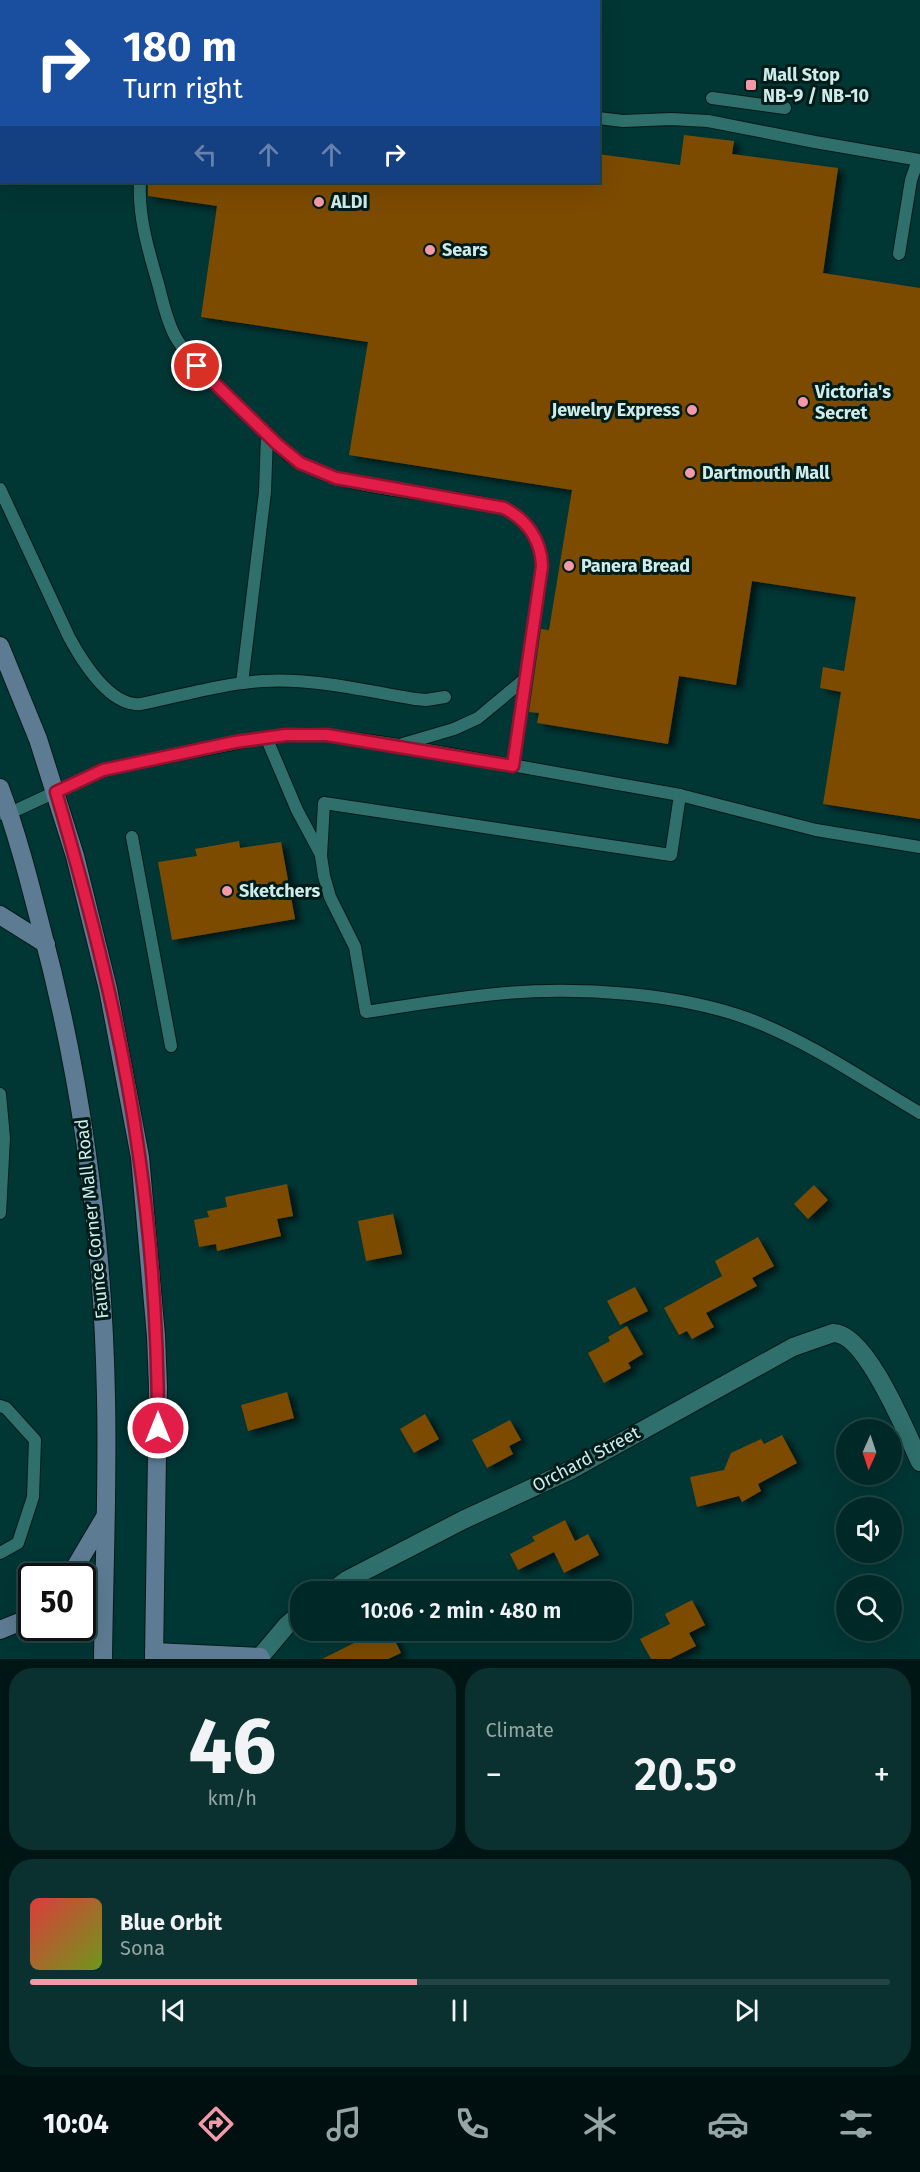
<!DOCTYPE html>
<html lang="en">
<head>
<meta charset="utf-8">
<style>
	:root { --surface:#002827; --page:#0a302f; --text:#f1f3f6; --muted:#95a6a7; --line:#244; --accent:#f39aa8 }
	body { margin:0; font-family:"Fira Sans",sans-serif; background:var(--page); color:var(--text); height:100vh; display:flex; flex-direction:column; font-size:22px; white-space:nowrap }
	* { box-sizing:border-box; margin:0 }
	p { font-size:20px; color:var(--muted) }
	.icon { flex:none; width:33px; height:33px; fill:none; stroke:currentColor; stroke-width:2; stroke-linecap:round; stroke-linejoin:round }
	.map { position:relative; height:1659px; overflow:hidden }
	.side { display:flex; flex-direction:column; gap:9px; padding:9px; background:#001615; flex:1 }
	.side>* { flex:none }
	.hud { position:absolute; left:0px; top:0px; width:600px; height:183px; box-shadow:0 6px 24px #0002,0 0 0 2px var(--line); background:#1a4fa0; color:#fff; overflow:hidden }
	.needle { width:39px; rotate:183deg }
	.fabs { position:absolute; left:836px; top:1419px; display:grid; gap:12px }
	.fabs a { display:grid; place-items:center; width:66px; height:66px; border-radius:50%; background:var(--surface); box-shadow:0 6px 24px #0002,0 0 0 2px var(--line); font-size:30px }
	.speed { position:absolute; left:18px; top:1563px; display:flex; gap:12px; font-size:30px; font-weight:700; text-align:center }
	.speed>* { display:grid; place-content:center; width:78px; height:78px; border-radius:50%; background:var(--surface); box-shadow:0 6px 24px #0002,0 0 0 2px var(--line); line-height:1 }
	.speed .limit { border:3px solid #111; border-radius:9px; background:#fff; color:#111 }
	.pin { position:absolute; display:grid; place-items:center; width:51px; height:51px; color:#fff; margin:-26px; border:3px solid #fff; border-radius:50%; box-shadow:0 2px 6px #0007 }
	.me { position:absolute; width:66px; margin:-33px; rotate:0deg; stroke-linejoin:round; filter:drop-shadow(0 0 4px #0008) }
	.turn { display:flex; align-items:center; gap:21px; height:126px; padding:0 24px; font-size:27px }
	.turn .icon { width:78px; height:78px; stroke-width:2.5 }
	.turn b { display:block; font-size:42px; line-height:51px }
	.lanes { display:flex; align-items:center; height:57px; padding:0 24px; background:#0003; justify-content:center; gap:30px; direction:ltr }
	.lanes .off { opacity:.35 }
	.big { font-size:45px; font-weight:600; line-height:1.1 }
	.side .tile { flex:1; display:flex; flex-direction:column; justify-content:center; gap:9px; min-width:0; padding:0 21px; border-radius:24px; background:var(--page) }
	.side .dial { align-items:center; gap:0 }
	.dial b { font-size:78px; line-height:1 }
	.song { display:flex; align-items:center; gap:18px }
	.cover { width:72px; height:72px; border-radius:9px; background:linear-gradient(135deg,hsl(0 70% 55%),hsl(80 70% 35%)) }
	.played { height:6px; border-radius:3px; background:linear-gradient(90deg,var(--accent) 45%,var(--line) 45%) }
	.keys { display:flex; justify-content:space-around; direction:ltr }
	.heat { display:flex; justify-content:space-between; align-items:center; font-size:33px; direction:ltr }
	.side .tiles { flex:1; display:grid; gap:9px; grid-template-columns:1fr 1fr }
	.tile:last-child { grid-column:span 2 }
	.trip { position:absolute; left:290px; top:1581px; width:342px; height:60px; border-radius:24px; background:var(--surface); box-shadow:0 6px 24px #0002,0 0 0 2px var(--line); font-weight:600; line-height:60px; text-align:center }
	.dock { display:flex; height:96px; justify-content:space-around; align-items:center; background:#001010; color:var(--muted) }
	.dock .icon { width:42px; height:42px }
	.dock .current { color:var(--accent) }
	.dock b { font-size:27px; color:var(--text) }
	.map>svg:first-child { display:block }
</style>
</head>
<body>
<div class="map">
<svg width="920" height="1659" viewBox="0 0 920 1659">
	<defs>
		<filter id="shadow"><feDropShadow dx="6" dy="4" stdDeviation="3" flood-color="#0009"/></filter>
	</defs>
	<rect width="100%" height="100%" fill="#003634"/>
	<g fill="#7b4c00" filter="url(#shadow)">
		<path d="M 684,135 L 734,141 L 732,154 L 838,168 L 823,273 L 920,288 L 920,819 L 823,804 L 841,692 L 820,688 L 823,667 L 844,671 L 856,597 L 752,581 L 736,685 L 679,676 L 668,744 L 537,723 L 539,713 L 529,712 L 541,629 L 549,630 L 572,490 L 349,455 L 368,342 L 201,317 L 217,206 L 148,196 L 148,182 L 598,182 L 598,154 L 680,165 Z"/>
		<path d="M 239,841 L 240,848 L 281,842 L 295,919 L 172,940 L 158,862 L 197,856 L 195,849 Z"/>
		<path d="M 287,1184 L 293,1216 L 277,1219 L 281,1236 L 217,1251 L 216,1244 L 199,1247 L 194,1220 L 209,1217 L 207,1211 L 227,1207 L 225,1197 Z"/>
		<path d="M 814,1185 L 828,1200 L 808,1219 L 794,1204 Z"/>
		<path d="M 393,1214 L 402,1254 L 366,1261 L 358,1221 Z"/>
		<path d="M 758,1237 L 774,1266 L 752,1278 L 757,1286 L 706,1313 L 714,1327 L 692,1339 L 687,1331 L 679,1335 L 664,1308 L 722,1276 L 715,1261 Z"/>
		<path d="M 635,1287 L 648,1311 L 620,1325 L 607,1301 Z"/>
		<path d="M 627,1326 L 643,1354 L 628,1363 L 631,1368 L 604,1383 L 588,1353 L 610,1341 L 608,1337 Z"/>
		<path d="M 287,1392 L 294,1418 L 248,1431 L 241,1405 Z"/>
		<path d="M 425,1414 L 439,1439 L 414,1453 L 400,1429 Z"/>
		<path d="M 510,1420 L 521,1440 L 509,1446 L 513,1454 L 487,1468 L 472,1440 Z"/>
		<path d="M 782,1435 L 797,1463 L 758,1484 L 761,1491 L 742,1502 L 739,1496 L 697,1507 L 690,1477 L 724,1470 L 731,1453 L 761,1439 L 764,1444 Z"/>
		<path d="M 565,1520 L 575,1541 L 588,1534 L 599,1555 L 564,1573 L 554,1552 L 518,1570 L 510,1554 L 535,1541 L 532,1537 Z"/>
		<path d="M 692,1600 L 705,1625 L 689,1633 L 696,1646 L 670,1659 L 651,1659 L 640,1639 L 670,1624 L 665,1614 Z"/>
		<path d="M 380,1630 L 390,1630 L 401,1653 L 388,1659 L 322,1659 Z"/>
	</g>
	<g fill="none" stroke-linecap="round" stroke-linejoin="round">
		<g stroke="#061a19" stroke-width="14">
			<g id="lane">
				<path d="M 155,2 L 155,0"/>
				<path d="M 0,68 L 2,67"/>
				<path d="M 712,98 L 785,108"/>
				<path d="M 598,118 L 623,121 L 671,119 L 708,121 L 815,142 L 920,160"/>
				<path d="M 140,182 C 138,218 149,252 159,287 C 163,303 167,321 175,336 C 181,347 189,356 197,366 L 287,454 C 345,496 435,489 504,508 C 527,520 541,540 542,566 L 513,766"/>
				<path d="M 899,254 L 911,180 L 918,160"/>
				<path d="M 0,489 L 69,637 C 82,661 110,707 141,704 C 179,696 226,683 264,681 C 314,678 366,691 415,699 L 426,700 L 445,697"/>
				<path d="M 242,683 L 265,492 L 267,435"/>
				<path d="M 266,737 L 297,810 L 320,853"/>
				<path d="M 403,744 L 454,729 L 478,718 L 526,678"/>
				<path d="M 680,795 L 671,855 L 324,803 L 321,856 L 324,876 L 330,897 L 355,947 L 366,1012 C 412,1005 459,997 506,993 C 581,987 678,993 749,1019 C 810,1042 864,1080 920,1113"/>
				<path d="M 3,814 L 10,813 L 103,770 L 266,737 L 307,734 L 327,735 L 399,745 L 680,795 L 816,830 L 920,847"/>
				<path d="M 132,837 L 171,1046"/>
				<path d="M 0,1094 L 4,1138 L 0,1213"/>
				<path d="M 0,1406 L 6,1408 L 35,1440 L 33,1497 L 18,1543 L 0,1553"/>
			</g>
		</g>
		<g stroke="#061a19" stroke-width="20">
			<g id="street">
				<path d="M 331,1592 L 347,1580 L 463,1520 L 571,1470 L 793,1347 L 833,1333 C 866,1332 907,1434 920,1462"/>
				<path d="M 260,1657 L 287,1625 L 300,1614"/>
			</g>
		</g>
		<g stroke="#061a19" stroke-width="20">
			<g id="secondary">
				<path d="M 0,646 L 38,739 L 75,856 L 108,989 L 140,1157 L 156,1336 L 158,1387 L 154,1659"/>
				<path d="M 0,788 C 17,833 29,880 41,927 C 82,1080 103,1238 106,1397 C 108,1484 104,1572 103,1659"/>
				<path d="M 0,915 L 46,944"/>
				<path d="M 70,1576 L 105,1517"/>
				<path d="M 0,1630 L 32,1617"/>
				<path d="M 154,1652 L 260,1657 L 261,1659"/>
			</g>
		</g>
		<use href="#lane" stroke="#2f706c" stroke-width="12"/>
		<use href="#street" stroke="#2f706c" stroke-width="18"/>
		<use href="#secondary" stroke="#5d7b93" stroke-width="18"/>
	</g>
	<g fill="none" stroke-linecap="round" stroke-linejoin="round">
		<g stroke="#92132f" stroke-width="15">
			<path id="route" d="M 158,1428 C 158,1337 152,1245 139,1155 C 122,1032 91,911 56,792 L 103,770 L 235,742 L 286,735 L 327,735 L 513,766 L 542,566 C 541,540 527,520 504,508 L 336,478 L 300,463 L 277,444 L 197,366"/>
		</g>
		<use href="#route" stroke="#e11d48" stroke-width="10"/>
	</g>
	<g fill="#f39aa8" stroke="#011b19" stroke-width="2">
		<rect x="745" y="79" width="12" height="12" rx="3"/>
		<circle cx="319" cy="202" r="6"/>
		<circle cx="430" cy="250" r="6"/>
		<circle cx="803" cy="402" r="6"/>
		<circle cx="692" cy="410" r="6"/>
		<circle cx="690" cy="473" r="6"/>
		<circle cx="569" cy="566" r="6"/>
		<circle cx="227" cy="891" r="6"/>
	</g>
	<g text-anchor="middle" stroke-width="6" stroke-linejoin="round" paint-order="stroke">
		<g font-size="18" font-weight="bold" fill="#ceedea" stroke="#011b19" text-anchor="start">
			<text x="763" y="81">Mall Stop<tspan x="763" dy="21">NB-9 / NB-10</tspan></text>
			<text x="331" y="208">ALDI</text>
			<text x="442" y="256">Sears</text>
			<text x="815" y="398">Victoria's<tspan x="815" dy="21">Secret</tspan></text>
			<text x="680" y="416" text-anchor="end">Jewelry Express</text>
			<text x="702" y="479">Dartmouth Mall</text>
			<text x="581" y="572">Panera Bread</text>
			<text x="239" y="897">Sketchers</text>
		</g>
		<g font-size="18" fill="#ceedea" stroke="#011b19">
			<text transform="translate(92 1219) rotate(-96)" y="6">Faunce Corner Mall Road</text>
			<text transform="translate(586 1459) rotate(-28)" y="6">Orchard Street</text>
		</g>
	</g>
</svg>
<div class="fabs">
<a><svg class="needle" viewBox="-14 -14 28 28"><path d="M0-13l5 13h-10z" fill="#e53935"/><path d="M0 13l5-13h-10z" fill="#95a6a7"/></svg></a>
<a><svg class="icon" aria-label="sound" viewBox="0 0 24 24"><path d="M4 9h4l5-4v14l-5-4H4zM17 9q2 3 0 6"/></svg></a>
<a><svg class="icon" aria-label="search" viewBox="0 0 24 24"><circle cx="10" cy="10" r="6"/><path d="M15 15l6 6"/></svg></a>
</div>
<div class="speed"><div class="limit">50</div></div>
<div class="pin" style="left:197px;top:366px;background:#d93025"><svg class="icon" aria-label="arrive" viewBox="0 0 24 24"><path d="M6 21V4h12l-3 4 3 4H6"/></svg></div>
<svg class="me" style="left:158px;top:1428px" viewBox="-20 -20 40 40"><circle r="17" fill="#e11d48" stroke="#fff" stroke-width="3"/><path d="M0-11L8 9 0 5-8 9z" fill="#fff"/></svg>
<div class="trip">10:06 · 2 min · 480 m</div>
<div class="hud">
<div class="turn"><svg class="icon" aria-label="right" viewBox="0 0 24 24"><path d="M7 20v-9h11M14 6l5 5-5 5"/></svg><div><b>180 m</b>Turn right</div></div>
<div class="lanes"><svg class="icon off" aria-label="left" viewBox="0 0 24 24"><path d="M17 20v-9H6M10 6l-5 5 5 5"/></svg><svg class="icon off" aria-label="ahead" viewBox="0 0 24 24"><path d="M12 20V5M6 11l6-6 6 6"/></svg><svg class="icon off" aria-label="ahead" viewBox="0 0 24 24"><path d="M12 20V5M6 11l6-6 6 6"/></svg><svg class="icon" aria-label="right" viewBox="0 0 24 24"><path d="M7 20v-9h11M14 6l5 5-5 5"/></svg></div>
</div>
</div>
<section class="side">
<div class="tiles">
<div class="tile dial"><b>46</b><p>km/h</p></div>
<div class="tile"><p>Climate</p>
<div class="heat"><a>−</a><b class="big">20.5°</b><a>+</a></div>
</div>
<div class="tile">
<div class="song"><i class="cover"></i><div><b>Blue Orbit</b><p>Sona</p></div></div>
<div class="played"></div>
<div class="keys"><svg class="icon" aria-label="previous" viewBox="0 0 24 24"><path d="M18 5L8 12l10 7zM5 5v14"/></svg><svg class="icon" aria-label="pause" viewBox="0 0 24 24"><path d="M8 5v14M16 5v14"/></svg><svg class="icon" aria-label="next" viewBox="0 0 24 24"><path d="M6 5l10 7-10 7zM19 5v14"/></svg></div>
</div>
</div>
</section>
<nav class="dock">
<b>10:04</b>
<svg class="icon current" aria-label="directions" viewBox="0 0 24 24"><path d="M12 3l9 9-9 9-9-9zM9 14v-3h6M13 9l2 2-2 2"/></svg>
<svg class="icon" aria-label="music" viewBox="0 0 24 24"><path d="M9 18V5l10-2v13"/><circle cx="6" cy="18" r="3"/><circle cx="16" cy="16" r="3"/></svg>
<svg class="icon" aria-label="phone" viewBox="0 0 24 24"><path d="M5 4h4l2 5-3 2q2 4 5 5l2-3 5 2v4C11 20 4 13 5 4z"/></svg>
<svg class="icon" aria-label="climate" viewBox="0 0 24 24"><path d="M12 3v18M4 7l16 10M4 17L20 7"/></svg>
<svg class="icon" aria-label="car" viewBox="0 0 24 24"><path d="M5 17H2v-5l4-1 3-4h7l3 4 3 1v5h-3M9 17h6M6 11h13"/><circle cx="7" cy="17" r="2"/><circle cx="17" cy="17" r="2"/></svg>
<svg class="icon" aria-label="filters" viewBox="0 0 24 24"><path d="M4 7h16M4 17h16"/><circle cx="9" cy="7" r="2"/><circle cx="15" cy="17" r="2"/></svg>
</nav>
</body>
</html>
